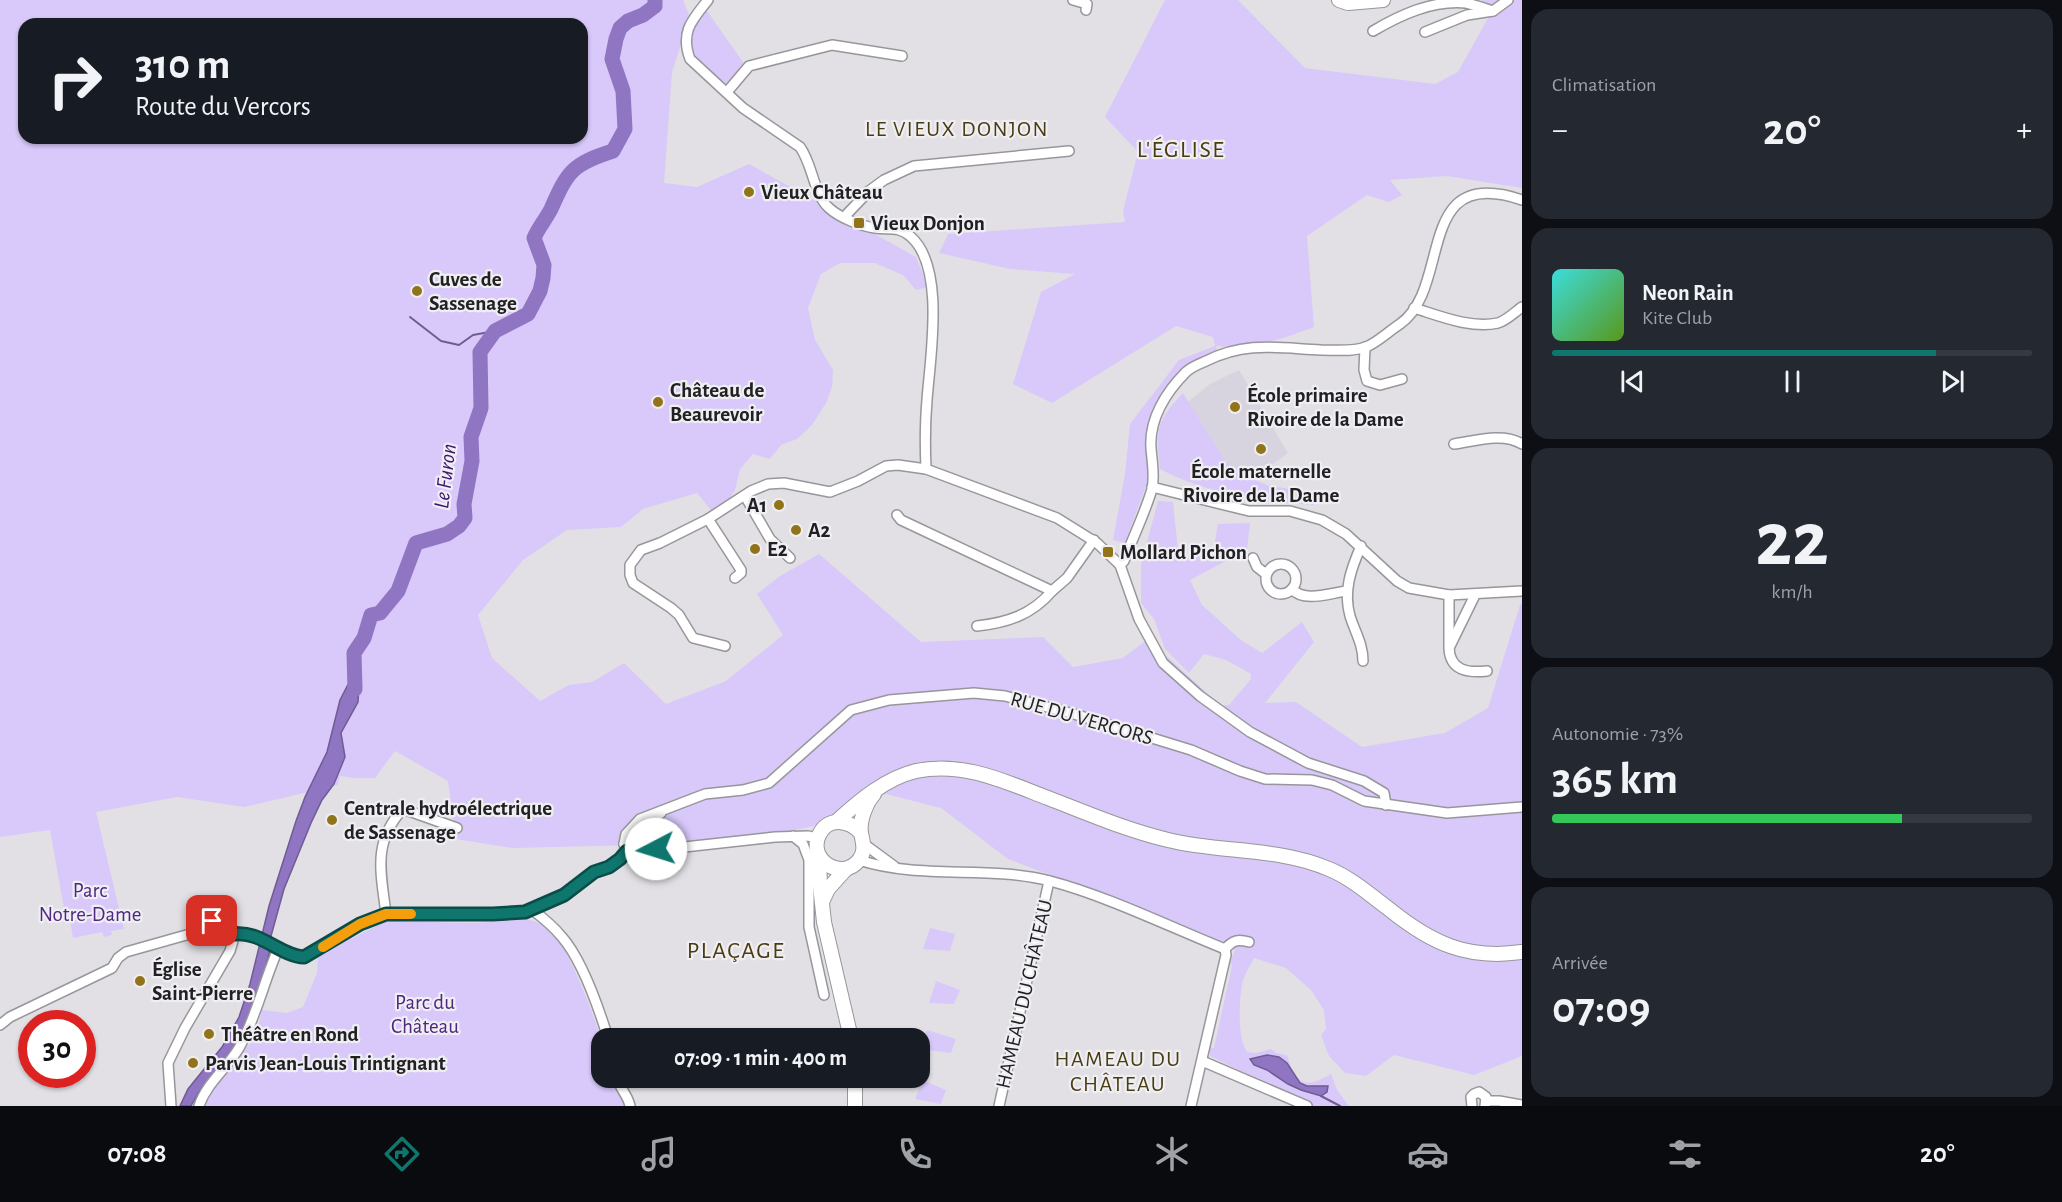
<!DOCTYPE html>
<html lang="fr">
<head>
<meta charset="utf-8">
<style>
	:root { --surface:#171b24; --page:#242831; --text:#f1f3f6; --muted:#9ea1a6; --line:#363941; --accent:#0f766e }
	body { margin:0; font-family:"Alegreya Sans",sans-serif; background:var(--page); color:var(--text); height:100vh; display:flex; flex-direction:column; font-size:22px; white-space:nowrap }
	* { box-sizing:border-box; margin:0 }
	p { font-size:20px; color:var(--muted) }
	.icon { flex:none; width:33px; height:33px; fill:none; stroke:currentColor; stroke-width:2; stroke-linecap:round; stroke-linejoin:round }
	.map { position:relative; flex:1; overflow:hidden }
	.drawer { display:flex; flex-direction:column; gap:9px; padding:9px; background:#0d0f14; width:540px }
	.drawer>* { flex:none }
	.hud { position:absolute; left:18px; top:18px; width:570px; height:126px; border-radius:18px; box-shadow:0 2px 4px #0004; background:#171b24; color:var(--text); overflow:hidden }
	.speed { position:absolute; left:18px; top:1010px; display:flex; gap:12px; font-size:30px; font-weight:700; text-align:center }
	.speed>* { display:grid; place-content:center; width:78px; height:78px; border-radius:50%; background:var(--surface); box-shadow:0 2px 4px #0004; line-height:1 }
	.speed .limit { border:9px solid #d22; background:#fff; color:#111 }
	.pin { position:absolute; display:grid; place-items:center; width:51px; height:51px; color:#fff; margin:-26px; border-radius:12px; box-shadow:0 3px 9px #0006 }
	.me { position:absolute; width:66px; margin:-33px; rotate:265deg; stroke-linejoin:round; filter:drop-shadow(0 0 4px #0008) }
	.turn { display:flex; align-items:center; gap:21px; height:126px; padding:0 18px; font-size:27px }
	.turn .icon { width:78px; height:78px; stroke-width:2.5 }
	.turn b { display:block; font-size:42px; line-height:51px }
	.big { font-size:45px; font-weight:600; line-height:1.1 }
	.drawer .tile { flex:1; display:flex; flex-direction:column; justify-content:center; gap:9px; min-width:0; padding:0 21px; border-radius:18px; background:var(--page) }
	.drawer .dial { align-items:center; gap:0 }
	.dial b { font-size:78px; line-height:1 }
	.song { display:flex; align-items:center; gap:18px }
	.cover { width:72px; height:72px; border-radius:9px; background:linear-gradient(135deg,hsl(180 70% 55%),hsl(90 70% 35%)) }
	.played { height:6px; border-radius:3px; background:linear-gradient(90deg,var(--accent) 80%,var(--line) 80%) }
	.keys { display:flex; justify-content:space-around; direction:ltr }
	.heat { display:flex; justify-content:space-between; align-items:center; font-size:33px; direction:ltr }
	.charge { height:9px; border-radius:4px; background:linear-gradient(90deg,#34c759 73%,var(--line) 0) }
	.trip { position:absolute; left:591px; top:1028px; width:339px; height:60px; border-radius:18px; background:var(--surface); box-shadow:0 2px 4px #0004; font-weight:600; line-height:60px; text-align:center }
	.dock { display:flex; height:96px; justify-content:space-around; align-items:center; background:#090b0e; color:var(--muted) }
	.dock .icon { width:42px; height:42px }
	.dock .on { color:var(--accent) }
	.dock b { font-size:27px; color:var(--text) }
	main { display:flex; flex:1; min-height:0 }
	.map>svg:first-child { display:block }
</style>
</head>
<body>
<main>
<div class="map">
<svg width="1522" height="1106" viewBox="0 0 1522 1106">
	<rect width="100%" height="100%" fill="#e2e0e5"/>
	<path fill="#d7d4df" d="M 1239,370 L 1288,453 L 1253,479 L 1224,471 L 1179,409 L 1210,384 Z"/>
	<g fill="#d8c9fa" fill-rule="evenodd">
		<path d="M 0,0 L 683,0 L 690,17 L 672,72 L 664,183 L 697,187 L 749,164 L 916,257 L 928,287 L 916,290 L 903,275 L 875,263 L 840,263 L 821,274 L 808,308 L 815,340 L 833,370 L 832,387 L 826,403 L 812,425 L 797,439 L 781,445 L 770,459 L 753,454 L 740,469 L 735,490 L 726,504 L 711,510 L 697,493 L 643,509 L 621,527 L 567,530 L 523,560 L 478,615 L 492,658 L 540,701 L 569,685 L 592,682 L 624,663 L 666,704 L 726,681 L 783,635 L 757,594 L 780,576 L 819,554 L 921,642 L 1043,637 L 1073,667 L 1123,658 L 1148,639 L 1221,706 L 1229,705 L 1251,679 L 1251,674 L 1226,660 L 1204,654 L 1189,673 L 1165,649 L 1154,619 L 1141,603 L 1141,564 L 1158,501 L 1173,502 L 1179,560 L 1213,553 L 1218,524 L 1250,523 L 1247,550 L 1190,580 L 1202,605 L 1241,640 L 1262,653 L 1302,622 L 1314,642 L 1265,703 L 1296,702 L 1362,747 L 1445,733 L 1488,708 L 1520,605 L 1522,604 L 1522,1056 L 1474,1075 L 1394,1055 L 1366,1076 L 1345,1073 L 1329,1056 L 1321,1035 L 1326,1029 L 1324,1010 L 1311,990 L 1286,968 L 1254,958 C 1250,965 1246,973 1243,980 C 1239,998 1237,1037 1247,1052 L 1257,1053 L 1271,1049 L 1276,1053 L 1287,1055 C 1296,1084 1304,1090 1331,1074 L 1337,1090 L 1349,1106 L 1311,1106 L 1210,1056 L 1209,1047 L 1214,1048 L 1232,966 L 1230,962 L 1235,950 L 1202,933 L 1008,859 L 941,808 L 886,794 L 844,808 L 814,826 L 768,836 L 637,845 L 512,848 L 456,839 L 448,781 L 395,751 L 375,778 L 354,778 L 340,776 L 338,785 L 244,807 L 177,797 L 96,812 L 124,929 L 111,931 L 112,935 L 104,937 L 102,932 L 73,938 L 70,920 L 66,920 L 50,830 L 0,837 ZM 24,24 L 582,24 L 582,138 L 24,138 Z"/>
		<path d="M 1165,0 L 1238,0 L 1305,68 L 1435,84 L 1458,72 L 1492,11 L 1481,0 L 1522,0 L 1522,188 L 1447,176 L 1390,180 L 1402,195 L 1389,202 L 1367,195 L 1307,236 L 1314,327 C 1283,339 1250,350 1216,346 L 1217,352 L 1185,368 L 1150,425 L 1147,483 L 1125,543 L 1113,540 L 1125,474 L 1130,424 L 1179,360 L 1215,346 L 1213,337 L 1176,326 L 1052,403 L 1013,384 L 1041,292 L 1075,274 L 1010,269 L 939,253 L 948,234 L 1125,222 L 1123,211 L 1138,152 L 1105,117 Z"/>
		<path d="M 705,8 L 745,65 L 728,83 C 720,82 714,76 708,71 C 682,50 686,32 705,8 Z"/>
		<path d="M 1183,393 L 1225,461 L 1253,479 L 1269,486 L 1306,491 L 1315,501 L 1315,505 C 1264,502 1204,493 1160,469 C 1156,430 1155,423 1183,393 Z"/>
		<path d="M 525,919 C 534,921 544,924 551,930 C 566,943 596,1018 601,1040 C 603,1051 601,1065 602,1077 L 612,1077 L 626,1106 L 203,1106 L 242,1050 C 257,1043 258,1025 262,1010 L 287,1013 L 303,1007 L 317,973 L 318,958 L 348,940 L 387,921 L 475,923 Z"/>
		<path d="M 930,928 L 955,934 L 950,951 L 923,949 Z"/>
		<path d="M 936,981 L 960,990 L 954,1004 L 929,1003 Z"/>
		<path d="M 927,1030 L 956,1039 L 951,1053 L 920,1049 Z"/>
		<path d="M 922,1080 L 946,1090 L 941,1104 L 915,1099 Z"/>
	</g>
	<g fill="#9075c3" stroke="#6f5c93" stroke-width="1.5">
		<path d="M 356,669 L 359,685 L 358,702 L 341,733 L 345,757 L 334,784 L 322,800 L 311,823 L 284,889 L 271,936 L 270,950 L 260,989 L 249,1019 L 232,1050 L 199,1092 L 191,1106 L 180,1106 L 188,1089 L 222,1047 L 239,1017 L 250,984 L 269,906 L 296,821 L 305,797 L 327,752 L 340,700 Z"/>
		<path d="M 1267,1055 L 1279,1057 L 1287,1063 L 1300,1083 L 1307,1086 L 1328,1086 L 1327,1092 L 1321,1096 L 1301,1090 L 1288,1084 L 1267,1070 L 1254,1065 L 1250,1059 Z"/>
	</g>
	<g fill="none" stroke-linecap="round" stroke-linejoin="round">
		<g stroke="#6f5c93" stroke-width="2">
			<path d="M 410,317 L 441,341 L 459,345 L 473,335 L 495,331"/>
			<path d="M 1321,1096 L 1340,1106"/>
		</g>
		<path stroke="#9075c3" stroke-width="15" d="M 355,689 L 354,653 L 364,638 L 371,615 L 380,613 L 398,591 L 416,543 L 447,534 L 459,526 L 465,518 L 464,504 L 472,461 L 471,437 L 481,408 L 480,352 L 495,331 L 528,314 L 540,291 L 543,278 L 544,265 L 534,238 C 538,228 546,219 551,209 C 568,171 572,164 613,151 L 625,129 L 623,91 L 612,59 L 616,39 L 620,28 L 628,21 L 643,15 L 655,6 L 655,0"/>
		<g stroke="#97969a" stroke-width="12">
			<g id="street">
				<path d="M 708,0 C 692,20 680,32 690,59 L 743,108 L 800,147 C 813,165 813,193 829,208 C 840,218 861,226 875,228 C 888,230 899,226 910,236 C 946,266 930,358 927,400 C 925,423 925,446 926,469"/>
				<path d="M 1073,0 L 1087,4 L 1086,10"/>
				<path d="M 1373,31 C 1400,15 1432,0 1466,3 C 1475,5 1484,8 1493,11"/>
				<path d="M 1425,32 L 1467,15 L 1493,11 L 1508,0"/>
				<path d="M 727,92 L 749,66 L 832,45 L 902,56"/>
				<path d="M 846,218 L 847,214 L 869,191 L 884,180 L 914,166 L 1069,151"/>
				<path d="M 1414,308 C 1440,316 1471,329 1498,323 C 1506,321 1515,312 1522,307"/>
				<path d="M 1365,347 L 1364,370 L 1367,381 L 1380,385 L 1402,379"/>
				<path d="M 1454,444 C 1475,441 1503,432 1522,444"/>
				<path d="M 1152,487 L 1249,511 L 1290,511 L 1322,520 L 1346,534 L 1397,581 L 1409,588 L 1449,595 L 1522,591"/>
				<path d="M 745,496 L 770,539 L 790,558"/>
				<path d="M 897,515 L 901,520 L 1052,591 L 1067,578 L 1094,540"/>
				<path d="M 708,519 L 741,570 L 741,573 L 735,578"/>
				<path d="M 1361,546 C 1351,569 1343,591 1350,616 C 1355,632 1363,644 1363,661"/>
				<path d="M 1253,558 L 1257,567 L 1266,574"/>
				<circle cx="1281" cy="579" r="15"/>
				<path d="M 1120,565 L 1124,561 C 1133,537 1145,513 1152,489 C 1155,475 1152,462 1151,448 C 1149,419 1166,392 1186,372 C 1191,367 1199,364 1206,361 C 1246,341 1278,348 1321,350 C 1335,350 1353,352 1366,347 C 1378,342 1389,331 1400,324 C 1453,287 1413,163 1522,200"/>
				<path d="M 1292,589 C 1304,603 1330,593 1347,591"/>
				<path d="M 1449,595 L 1449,648 C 1450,671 1468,673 1487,671"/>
				<path d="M 977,626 C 1006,623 1032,615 1052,591"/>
				<path d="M 725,646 L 693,638 L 679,615 L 671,608 L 633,583 L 630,575 L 630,565 L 641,550 L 660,543 L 708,519 L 751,491 L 768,484 L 784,483 L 830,492 L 858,481 L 886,466 L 898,465 L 926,469 L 1057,518 L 1097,543 L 1120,565 L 1139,619 L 1163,663 L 1200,696 L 1250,732 L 1308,763 L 1364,781 L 1384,793 L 1386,805"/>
				<path d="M 1450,646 L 1475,595"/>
				<path d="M 793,836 L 803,844 L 809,860 L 809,927 L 824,995"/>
				<path d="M 624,844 L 661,813"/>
				<path d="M 864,844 L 894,866"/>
				<path d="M 627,851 L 624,844 L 626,834 L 640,819 L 705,794 L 743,790 L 769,783 L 851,710 L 889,700 L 974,693 L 1005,696 L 1074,714 L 1191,750 L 1240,771 L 1265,779 L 1312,780 L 1332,785 L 1364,801 L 1447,813 L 1522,807"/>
				<path d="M 627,851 L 639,852 L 775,837 L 808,836 L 817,838"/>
				<path d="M 859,860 C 921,880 988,865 1050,881 C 1107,896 1170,927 1225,949"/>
				<path d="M 531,909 C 542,917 553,926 562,937 C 582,960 599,1009 608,1038"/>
				<circle cx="217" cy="918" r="5.5"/>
				<path d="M 386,914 C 381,873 372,842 403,809 L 457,828"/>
				<path d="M 235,934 C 261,931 281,956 304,957 L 360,924 L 386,914 L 493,914 L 525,912 L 564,895 L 594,872 L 610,867 L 620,859 L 627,851"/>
				<path d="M 1225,949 C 1233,940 1238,939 1249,942"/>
				<path d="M 0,1025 L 10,1017 L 112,968 L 118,958 L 126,952 L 197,932 L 213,922"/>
				<path d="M 1202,1061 L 1307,1106"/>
				<path d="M 617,1077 C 619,1088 628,1095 630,1106"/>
				<path d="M 1487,1101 L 1499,1101 L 1522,1105"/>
				<path d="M 171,1106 L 168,1063 L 185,1028 L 230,951 L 235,934"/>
				<path d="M 199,1106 C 206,1084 227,1068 239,1048 C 257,1016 264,980 279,947"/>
				<path d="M 999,1106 L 1049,881"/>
				<path d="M 1191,1106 L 1226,955 L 1225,949"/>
				<path d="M 1472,1106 L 1471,1097 L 1474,1094 L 1479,1092 L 1486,1097 L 1485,1106"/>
			</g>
		</g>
		<g stroke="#97969a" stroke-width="16">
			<g id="secondary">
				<path d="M 1339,0 L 1348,3 L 1383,0"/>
				<path d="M 837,821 C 859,801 886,778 916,771 C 963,761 1006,782 1048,798 C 1087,813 1126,830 1168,840 C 1220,853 1278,847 1329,869 C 1351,878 1369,894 1389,909 C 1431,943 1467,960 1522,952"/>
				<path d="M 861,833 C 849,820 828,816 819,835 C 807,860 842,882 859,860 C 866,851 863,843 861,833 C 859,821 866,803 874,794"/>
				<path d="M 819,857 L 820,885 L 824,922 L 851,1038"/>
				<path d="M 822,902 L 828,889 L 846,869"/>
				<path d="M 855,1077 L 855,1106"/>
			</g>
		</g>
		<use href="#street" stroke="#fff" stroke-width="9"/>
		<use href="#secondary" stroke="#fff" stroke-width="14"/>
	</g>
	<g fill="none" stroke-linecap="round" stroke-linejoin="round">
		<g stroke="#0a4d48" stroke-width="15">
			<path id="route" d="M 212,921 L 218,924 L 222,921 L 235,934 C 261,931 281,956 304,957 L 360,924 L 386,914 L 493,914 L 525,912 L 564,895 L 594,872 L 609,867 L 620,859 L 627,851 L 639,852 L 656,849"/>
		</g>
		<use href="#route" stroke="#0f766e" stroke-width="10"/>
		<path stroke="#f59e0b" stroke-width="10" d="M 323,947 L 360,924 L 386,914 L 411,914"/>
	</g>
	<g fill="#917319" stroke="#efeef2" stroke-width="2">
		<circle cx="749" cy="192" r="6"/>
		<rect x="853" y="217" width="12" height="12" rx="3"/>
		<circle cx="417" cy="291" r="6"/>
		<circle cx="658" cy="402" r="6"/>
		<circle cx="1235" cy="407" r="6"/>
		<circle cx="1261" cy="449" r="6"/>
		<circle cx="779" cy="505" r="6"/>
		<circle cx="796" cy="530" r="6"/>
		<circle cx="755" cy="549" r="6"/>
		<rect x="1102" y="546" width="12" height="12" rx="3"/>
		<circle cx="332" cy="820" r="6"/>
		<circle cx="140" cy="981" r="6"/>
		<circle cx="209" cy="1034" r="6"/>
		<circle cx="193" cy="1063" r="6"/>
	</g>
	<g text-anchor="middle" stroke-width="4.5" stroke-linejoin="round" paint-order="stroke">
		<g font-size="21" font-weight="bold" fill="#212022" stroke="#efeef2" text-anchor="start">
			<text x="761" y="199">Vieux Château</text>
			<text x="871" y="230">Vieux Donjon</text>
			<text x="429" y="286">Cuves de<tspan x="429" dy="24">Sassenage</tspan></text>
			<text x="670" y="397">Château de<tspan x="670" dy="24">Beaurevoir</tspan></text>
			<text x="1247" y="402">École primaire<tspan x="1247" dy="24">Rivoire de la Dame</tspan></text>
			<text x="1261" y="478" text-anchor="middle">École maternelle<tspan x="1261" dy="24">Rivoire de la Dame</tspan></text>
			<text x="767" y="512" text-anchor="end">A1</text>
			<text x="808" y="537">A2</text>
			<text x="767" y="556">E2</text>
			<text x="1120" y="559">Mollard Pichon</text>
			<text x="344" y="815">Centrale hydroélectrique<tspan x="344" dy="24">de Sassenage</tspan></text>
			<text x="152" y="976">Église<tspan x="152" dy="24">Saint-Pierre</tspan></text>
			<text x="221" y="1041">Théâtre en Rond</text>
			<text x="205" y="1070">Parvis Jean-Louis Trintignant</text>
		</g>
		<g font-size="21" fill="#212022" stroke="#efeef2">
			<text transform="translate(1082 718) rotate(16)" y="7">RUE DU VERCORS</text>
			<text transform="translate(1024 994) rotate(-77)" y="7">HAMEAU DU CHÂTEAU</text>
		</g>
		<g font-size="21" fill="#4f2783" stroke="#efeef2">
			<text x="90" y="897">Parc<tspan x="90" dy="24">Notre-Dame</tspan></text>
			<text x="425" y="1009">Parc du<tspan x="425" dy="24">Château</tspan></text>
		</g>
		<g font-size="22" letter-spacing="1.5" fill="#493b12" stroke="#efeef2">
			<text x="957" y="136">LE VIEUX DONJON</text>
			<text x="1118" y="1066">HAMEAU DU<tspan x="1118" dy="25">CHÂTEAU</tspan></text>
		</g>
		<g font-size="22" font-style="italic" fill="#3e1270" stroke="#efeef2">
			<text transform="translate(444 476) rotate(-83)" y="8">Le Furon</text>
		</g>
		<g font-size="24" letter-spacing="1.5" fill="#493b12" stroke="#efeef2">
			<text x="1181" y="157">L'ÉGLISE</text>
			<text x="736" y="958">PLAÇAGE</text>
		</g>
	</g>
</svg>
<div class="speed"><div class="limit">30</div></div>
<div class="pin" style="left:212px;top:921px;background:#d93025"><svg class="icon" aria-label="arrive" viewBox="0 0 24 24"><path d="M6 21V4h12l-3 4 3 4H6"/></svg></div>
<svg class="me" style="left:656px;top:849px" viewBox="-20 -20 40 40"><circle r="19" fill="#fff"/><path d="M0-13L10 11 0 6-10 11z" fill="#0f766e"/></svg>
<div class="trip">07:09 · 1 min · 400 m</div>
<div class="hud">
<div class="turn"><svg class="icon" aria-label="right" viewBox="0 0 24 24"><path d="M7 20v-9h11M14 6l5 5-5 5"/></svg><div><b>310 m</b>Route du Vercors</div></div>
</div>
</div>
<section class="drawer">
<div class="tile"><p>Climatisation</p>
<div class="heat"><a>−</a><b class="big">20°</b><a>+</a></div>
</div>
<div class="tile">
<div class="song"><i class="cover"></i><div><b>Neon Rain</b><p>Kite Club</p></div></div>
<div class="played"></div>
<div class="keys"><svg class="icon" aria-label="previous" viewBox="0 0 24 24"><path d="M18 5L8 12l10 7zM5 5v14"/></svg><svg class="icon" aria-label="pause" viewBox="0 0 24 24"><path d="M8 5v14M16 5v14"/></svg><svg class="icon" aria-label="next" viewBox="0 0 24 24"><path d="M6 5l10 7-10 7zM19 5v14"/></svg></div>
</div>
<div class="tile dial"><b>22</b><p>km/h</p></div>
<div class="tile"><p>Autonomie · 73%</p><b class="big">365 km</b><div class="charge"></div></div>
<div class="tile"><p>Arrivée</p><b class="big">07:09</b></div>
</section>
</main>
<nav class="dock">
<b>07:08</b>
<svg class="icon on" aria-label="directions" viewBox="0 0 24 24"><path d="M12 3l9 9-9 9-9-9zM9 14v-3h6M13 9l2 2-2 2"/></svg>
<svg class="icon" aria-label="music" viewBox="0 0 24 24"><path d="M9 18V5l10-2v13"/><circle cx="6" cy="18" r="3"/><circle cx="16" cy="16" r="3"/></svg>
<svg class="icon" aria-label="phone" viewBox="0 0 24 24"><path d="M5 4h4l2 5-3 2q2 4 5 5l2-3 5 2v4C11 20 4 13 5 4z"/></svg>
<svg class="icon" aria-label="climate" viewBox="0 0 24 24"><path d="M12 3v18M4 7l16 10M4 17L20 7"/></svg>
<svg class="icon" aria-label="car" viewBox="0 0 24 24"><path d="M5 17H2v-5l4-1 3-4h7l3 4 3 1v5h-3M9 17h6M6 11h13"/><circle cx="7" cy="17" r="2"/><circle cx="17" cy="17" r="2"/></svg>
<svg class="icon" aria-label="filters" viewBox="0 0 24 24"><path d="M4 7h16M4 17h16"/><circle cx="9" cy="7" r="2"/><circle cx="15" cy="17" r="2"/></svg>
<b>20°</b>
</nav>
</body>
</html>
